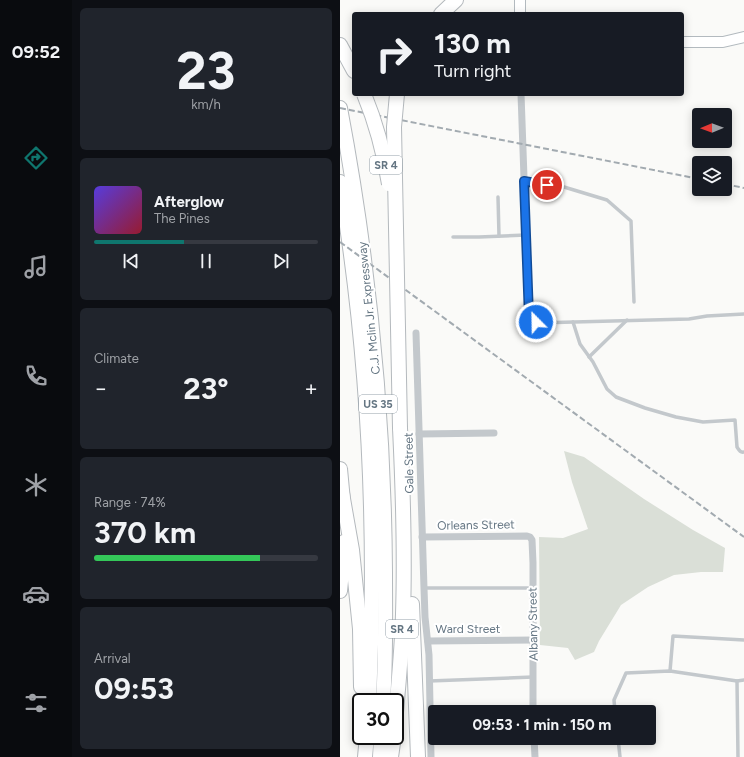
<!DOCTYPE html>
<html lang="en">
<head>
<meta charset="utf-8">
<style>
	:root { --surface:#171b24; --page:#20242c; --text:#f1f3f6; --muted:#9ea1a6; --line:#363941; --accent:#0f766e }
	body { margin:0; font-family:Figtree,sans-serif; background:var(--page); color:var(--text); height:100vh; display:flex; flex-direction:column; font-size:15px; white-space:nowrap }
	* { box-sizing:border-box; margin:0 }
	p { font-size:13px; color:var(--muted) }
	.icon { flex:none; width:22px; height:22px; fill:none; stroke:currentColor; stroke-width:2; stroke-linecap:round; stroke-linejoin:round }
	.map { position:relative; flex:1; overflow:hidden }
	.details { display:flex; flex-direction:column; gap:8px; padding:8px; background:#0d0f14; width:268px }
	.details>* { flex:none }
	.guide { position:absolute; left:12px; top:12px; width:332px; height:84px; border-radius:4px; box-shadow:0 2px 10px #0003; background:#171b24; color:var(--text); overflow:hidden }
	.needle { width:26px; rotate:269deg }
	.fabs { position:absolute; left:352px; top:108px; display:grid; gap:8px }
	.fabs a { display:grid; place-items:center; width:40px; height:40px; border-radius:4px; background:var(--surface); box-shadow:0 2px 10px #0003; font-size:20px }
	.speed { position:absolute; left:12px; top:693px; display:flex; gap:8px; font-size:20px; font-weight:700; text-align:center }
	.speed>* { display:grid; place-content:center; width:52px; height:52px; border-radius:50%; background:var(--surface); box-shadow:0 2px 10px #0003; line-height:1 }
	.speed .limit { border:2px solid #111; border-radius:6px; background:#fff; color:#111 }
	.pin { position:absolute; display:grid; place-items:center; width:34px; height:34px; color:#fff; margin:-17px; border:2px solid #fff; border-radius:50%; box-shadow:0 1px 4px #0007 }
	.me { position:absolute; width:44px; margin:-22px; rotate:337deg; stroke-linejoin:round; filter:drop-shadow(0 0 3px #0008) }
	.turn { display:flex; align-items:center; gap:14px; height:84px; padding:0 16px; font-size:18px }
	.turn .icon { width:52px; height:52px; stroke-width:2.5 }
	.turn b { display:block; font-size:28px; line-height:34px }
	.big { font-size:30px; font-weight:700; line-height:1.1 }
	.details .widget { flex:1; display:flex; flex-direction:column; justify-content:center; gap:6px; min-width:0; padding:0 14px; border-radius:6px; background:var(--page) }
	.details .dial { align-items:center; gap:0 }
	.dial b { font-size:52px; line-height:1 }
	.song { display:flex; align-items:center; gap:12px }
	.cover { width:48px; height:48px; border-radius:6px; background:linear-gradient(135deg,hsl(250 70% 55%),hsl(350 70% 35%)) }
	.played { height:4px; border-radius:2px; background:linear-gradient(90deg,var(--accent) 40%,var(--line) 40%) }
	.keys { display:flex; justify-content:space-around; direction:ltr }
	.heat { display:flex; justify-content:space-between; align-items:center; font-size:22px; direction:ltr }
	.charge { height:6px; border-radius:3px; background:linear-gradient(90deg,#34c759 74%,var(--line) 0) }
	.trip { position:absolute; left:88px; top:705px; width:228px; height:40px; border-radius:4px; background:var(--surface); box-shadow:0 2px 10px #0003; font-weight:700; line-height:40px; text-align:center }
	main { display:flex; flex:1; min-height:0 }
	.tab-bar { display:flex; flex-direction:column; width:72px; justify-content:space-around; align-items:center; background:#090b0e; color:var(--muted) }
	.tab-bar .icon { width:28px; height:28px }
	.tab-bar .active { color:var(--accent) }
	.tab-bar b { font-size:18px; color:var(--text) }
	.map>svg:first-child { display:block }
</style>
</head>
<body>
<main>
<nav class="tab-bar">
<b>09:52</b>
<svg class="icon active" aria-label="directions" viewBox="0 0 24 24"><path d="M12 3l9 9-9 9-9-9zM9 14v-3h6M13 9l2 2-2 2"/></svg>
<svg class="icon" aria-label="music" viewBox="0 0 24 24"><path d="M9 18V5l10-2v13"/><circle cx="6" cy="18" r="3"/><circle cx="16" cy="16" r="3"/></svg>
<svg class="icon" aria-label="phone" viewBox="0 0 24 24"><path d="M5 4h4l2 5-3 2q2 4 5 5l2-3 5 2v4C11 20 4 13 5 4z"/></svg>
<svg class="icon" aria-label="climate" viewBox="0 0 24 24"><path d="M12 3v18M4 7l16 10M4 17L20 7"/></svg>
<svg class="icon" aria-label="car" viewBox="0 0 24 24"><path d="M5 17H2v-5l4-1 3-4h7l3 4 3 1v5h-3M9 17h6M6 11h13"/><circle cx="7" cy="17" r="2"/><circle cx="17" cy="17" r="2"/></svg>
<svg class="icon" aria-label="filters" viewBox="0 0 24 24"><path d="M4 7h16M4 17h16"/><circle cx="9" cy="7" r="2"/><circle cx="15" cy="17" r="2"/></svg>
</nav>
<section class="details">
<div class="widget dial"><b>23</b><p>km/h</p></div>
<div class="widget">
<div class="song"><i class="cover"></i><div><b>Afterglow</b><p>The Pines</p></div></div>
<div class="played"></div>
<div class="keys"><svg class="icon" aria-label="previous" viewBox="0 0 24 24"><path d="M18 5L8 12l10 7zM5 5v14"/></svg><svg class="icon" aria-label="pause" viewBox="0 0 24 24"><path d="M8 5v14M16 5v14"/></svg><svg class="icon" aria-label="next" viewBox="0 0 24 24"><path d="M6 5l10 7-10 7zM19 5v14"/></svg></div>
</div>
<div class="widget"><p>Climate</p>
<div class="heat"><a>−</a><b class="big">23°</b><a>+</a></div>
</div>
<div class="widget"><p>Range · 74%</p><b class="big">370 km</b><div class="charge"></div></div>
<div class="widget"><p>Arrival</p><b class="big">09:53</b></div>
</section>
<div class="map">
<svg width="404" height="757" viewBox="0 0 404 757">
	<rect width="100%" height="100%" fill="#fafaf8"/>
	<path fill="#dadfd7" d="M 224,451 L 244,457 L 304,499 L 353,530 L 385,548 L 383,572 L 361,572 L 334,575 L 308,587 L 281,605 L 259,641 L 254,652 L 235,660 L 228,648 L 200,645 L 199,537 L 223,538 L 248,529 L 232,482 Z"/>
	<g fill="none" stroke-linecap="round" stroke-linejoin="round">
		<g stroke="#b3babf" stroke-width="12">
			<g id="secondary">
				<path d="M 180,0 L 180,14"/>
				<path d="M 342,42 L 383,42 L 404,37"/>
			</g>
		</g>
		<g stroke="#b4b9bd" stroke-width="16">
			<g id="highway">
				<path d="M 101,14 L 116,0"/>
				<path d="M 0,45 L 14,71"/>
				<path d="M 0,108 C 29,261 44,416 45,572 C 45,615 46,659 43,702"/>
				<path d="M 0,182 C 29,354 37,529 29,702"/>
				<path d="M 0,469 L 3,501"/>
				<path d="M 2,493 L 12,550 L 20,629 L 21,687"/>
				<path d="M 0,591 L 4,552 L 4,542"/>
				<path d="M 72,604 L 78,757"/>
				<path d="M 55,724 C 58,687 62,651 63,614 C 65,552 63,490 60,428"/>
				<path d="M 25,757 L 27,736"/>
				<path d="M 40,757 L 41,736"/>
				<path d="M 51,757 L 54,736"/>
			</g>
		</g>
		<g stroke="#c3c8cc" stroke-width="3.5">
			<path d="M 184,181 L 224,187 L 267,200 L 291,221 L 294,302"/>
			<path d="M 158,197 L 159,236"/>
			<path d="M 113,237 L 139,237 L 186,235"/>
			<path d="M 233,322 L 240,344 L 253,362 L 267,389 L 276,397 L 305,408 L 336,417 L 363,422 L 395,420 L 397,447 C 399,450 400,453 404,452"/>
			<path d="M 196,323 L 349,319 L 367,316 L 404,314"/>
			<path d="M 249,357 L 287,320"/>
			<path d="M 84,588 L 192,588"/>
			<path d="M 330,671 L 333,636 L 404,640"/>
			<path d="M 89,681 L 193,677"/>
			<path d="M 397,681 L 398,757"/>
			<path d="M 275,712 L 274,700 L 286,673 L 330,671 L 397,681 L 404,680"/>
			<path d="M 278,738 L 280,757"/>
		</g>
		<g stroke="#c3c8cc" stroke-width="7">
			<path d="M 181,94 L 189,317 L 192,322 L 196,323"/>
			<path d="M 76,333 L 84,588 L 85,617 L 89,655 L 91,757"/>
			<path d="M 79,434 L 154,433"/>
			<path d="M 82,537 L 187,536 L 190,537 L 192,540 L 193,563 L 193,712"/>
			<path d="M 88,641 L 193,640"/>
			<path d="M 194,738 L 195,757"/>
		</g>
		<use href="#secondary" stroke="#fff" stroke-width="10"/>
		<use href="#highway" stroke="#fff" stroke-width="14"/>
		<g stroke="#a2aab0" stroke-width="2" stroke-dasharray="6 3" stroke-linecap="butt">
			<path d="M 0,108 L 359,179"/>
			<path d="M 385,184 L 404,188"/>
			<path d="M 0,242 L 404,537"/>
		</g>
		<g stroke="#b4b9bd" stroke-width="16" stroke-linecap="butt">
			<g id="highway-bridge">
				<path d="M 24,94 C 36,123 44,153 49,184"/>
				<path d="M 57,94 L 54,127 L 60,428"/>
			</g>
		</g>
		<use href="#highway-bridge" stroke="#fff" stroke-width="14"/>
	</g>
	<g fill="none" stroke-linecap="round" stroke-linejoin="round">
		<g stroke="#114b97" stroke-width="10">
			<path id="route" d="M 196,322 L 192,322 L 189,317 L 184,181 L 207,185"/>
		</g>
		<use href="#route" stroke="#1a73e8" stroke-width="7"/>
	</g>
	<g text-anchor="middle" stroke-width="4" stroke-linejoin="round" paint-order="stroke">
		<g fill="#fff" stroke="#939fa8" stroke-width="1">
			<rect x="30" y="156" width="32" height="18" rx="3"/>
			<rect x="19" y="395" width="38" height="18" rx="3"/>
			<rect x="46" y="620" width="32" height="18" rx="3"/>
		</g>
		<g font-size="11" font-weight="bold" fill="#657683">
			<text x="46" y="169">SR 4</text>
			<text x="38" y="408">US 35</text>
			<text x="62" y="633">SR 4</text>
		</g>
		<g font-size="12" fill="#657683" stroke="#fff">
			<text transform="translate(29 308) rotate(-96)" y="4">C.J. Mclin Jr. Expressway</text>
			<text transform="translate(69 463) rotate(-91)" y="4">Gale Street</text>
			<text transform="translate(136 525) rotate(-1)" y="4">Orleans Street</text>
			<text transform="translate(193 624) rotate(-91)" y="4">Albany Street</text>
			<text x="128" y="633">Ward Street</text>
		</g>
	</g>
</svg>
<div class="fabs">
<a><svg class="needle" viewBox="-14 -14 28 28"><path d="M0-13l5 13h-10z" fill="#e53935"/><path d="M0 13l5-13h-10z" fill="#9ea1a6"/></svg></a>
<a><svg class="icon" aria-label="layers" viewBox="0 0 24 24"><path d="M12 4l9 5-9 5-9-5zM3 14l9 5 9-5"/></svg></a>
</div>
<div class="speed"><div class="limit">30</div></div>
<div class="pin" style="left:207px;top:185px;background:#d93025"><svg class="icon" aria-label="arrive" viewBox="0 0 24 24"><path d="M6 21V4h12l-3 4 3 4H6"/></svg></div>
<svg class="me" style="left:196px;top:322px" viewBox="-20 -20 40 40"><circle r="17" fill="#1a73e8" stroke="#fff" stroke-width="3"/><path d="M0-11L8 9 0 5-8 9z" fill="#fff"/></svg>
<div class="trip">09:53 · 1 min · 150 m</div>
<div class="guide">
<div class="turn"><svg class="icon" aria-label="right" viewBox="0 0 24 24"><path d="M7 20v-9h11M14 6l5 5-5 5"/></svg><div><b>130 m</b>Turn right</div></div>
</div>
</div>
</main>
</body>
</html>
